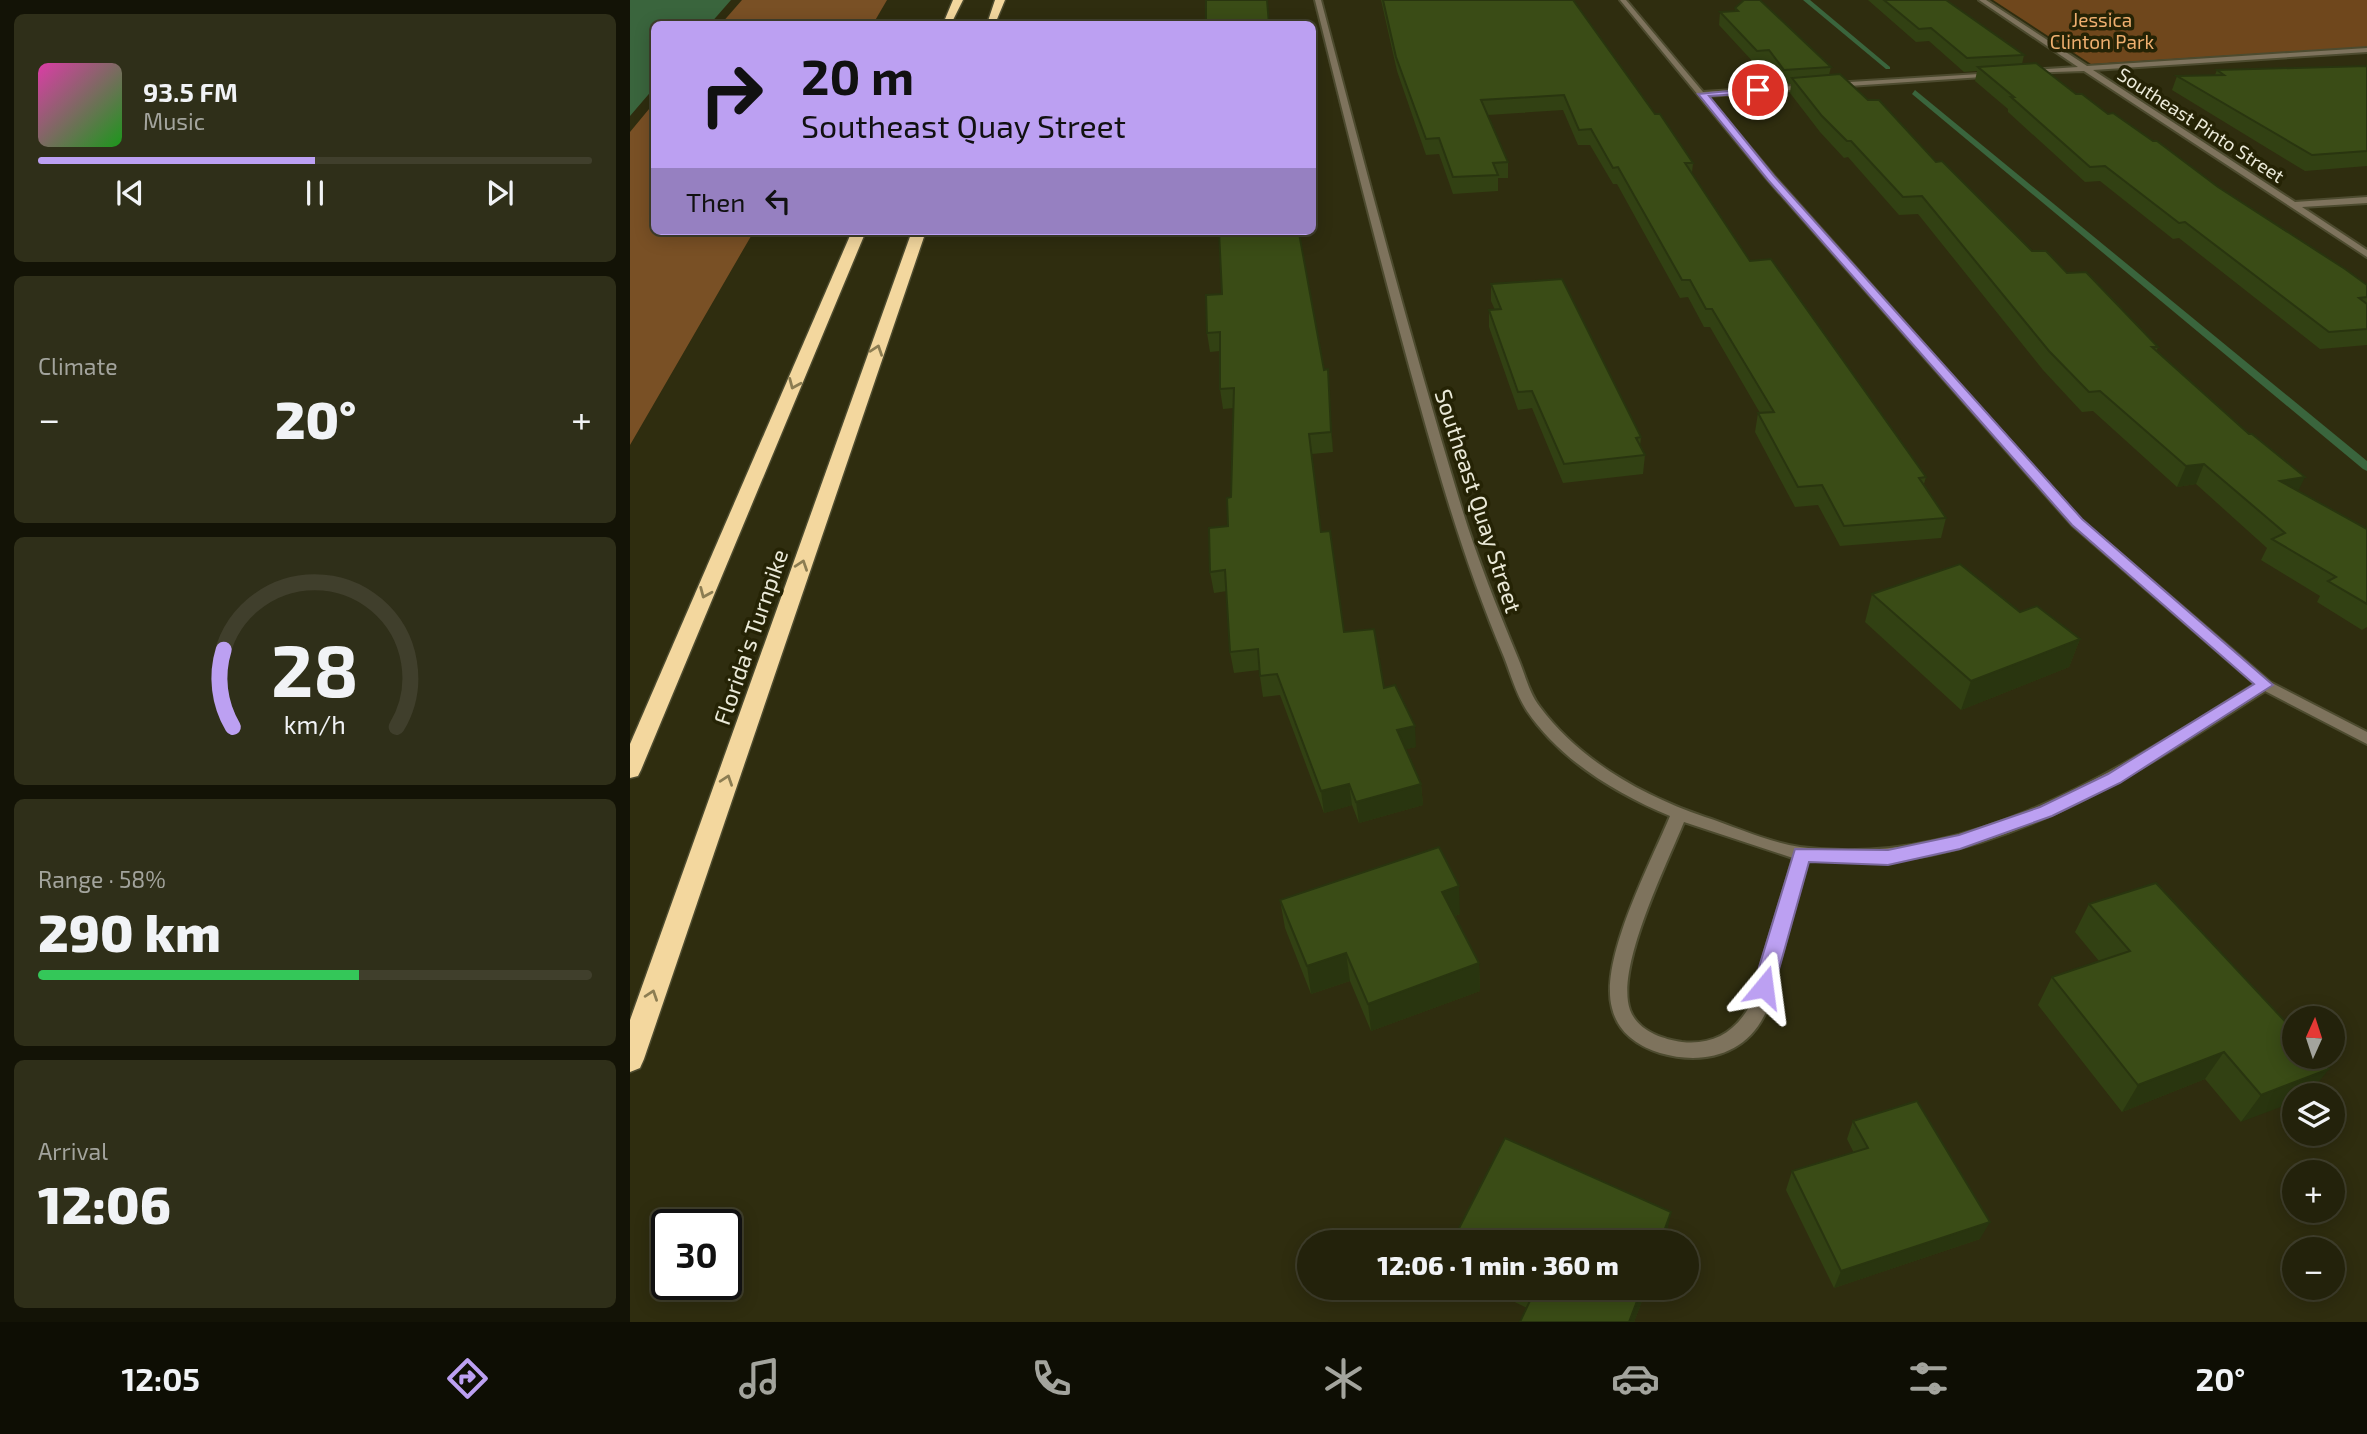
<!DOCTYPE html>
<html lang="en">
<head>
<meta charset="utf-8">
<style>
	:root { --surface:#23220b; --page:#2f2f19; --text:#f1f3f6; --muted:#a3a49d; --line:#403f2c; --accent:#bca0f2 }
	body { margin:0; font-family:"Exo 2",sans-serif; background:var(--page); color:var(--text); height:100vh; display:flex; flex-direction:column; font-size:26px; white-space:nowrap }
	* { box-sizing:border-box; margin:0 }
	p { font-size:23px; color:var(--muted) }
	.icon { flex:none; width:38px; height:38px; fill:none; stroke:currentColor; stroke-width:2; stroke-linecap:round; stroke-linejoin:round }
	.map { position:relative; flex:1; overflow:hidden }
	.side { display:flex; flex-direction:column; gap:14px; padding:14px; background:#131306; width:630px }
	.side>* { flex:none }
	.banner { position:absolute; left:21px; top:21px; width:665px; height:214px; border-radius:10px; box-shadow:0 4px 18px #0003,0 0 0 2px var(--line); background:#bca0f2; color:#111; overflow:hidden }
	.needle { width:46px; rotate:3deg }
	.controls { position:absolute; left:1652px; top:1006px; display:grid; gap:14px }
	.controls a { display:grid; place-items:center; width:63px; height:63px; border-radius:50%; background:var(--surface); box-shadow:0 4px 18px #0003,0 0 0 2px var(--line); font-size:35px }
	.speed { position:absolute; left:21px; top:1209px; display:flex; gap:14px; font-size:35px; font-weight:700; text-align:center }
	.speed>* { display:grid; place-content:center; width:91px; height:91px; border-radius:50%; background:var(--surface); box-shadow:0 4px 18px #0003,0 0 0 2px var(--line); line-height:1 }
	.speed .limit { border:4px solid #111; border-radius:10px; background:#fff; color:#111 }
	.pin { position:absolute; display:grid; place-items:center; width:60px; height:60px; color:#fff; margin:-30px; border:4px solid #fff; border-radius:50%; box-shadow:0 2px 7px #0007 }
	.me { position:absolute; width:77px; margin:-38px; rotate:16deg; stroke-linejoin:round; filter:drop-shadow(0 0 5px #0008) }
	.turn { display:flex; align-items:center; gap:24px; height:147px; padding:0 35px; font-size:32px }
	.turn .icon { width:91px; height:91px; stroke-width:2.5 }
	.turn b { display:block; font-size:49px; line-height:60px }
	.then { display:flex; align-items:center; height:66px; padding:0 35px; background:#0003; gap:14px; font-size:26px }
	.big { font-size:52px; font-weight:800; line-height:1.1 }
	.side .card { flex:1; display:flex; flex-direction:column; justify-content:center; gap:10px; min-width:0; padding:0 24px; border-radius:10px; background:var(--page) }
	.side .dial { align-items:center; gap:0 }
	.dial svg { height:182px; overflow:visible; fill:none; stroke:var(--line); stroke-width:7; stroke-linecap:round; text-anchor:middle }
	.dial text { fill:var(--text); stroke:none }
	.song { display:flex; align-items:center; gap:21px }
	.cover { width:84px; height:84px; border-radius:10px; background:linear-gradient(135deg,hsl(320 70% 55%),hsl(120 70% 35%)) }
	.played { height:7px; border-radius:4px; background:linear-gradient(90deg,var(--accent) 50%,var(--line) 50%) }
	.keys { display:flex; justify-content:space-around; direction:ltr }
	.heat { display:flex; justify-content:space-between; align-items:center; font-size:38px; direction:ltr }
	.charge { height:10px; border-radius:5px; background:linear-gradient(90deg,#34c759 58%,var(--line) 0) }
	.trip { position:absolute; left:667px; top:1230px; width:402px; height:70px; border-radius:35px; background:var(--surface); box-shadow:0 4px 18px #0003,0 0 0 2px var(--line); font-weight:800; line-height:70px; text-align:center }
	.tabs { display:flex; height:112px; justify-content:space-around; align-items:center; background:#0e0e04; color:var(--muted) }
	.tabs .icon { width:49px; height:49px }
	.tabs .on { color:var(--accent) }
	.tabs b { font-size:32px; color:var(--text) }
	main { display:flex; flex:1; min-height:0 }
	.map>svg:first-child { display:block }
</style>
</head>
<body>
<main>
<section class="side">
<div class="card">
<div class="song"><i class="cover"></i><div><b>93.5 FM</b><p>Music</p></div></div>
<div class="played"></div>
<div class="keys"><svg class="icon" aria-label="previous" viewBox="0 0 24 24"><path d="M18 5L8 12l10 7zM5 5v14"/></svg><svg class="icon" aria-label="pause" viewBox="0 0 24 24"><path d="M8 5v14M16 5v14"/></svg><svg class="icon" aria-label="next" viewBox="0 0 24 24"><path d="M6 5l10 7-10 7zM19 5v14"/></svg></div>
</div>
<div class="card"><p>Climate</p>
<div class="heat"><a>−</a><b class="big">20°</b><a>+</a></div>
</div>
<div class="card dial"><svg viewBox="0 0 100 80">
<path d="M14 69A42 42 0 1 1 86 69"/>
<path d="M14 69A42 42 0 0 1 10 35" stroke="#bca0f2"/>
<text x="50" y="56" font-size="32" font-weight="700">28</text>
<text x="50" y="72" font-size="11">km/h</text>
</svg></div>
<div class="card"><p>Range · 58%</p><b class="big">290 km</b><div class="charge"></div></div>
<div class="card"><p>Arrival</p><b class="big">12:06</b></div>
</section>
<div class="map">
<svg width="1737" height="1322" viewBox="0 0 1737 1322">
	<rect width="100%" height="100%" fill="#2f2d0f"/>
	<path fill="#6f471c" d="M 1363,0 L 1737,0 L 1737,47 L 1461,64 Z"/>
	<g fill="#795025">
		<path d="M 112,0 L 257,0 L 243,24 L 91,24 Z"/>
		<path d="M 24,103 L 24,231 L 124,231 L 0,445 L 0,132 Z"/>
	</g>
	<path fill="#3a653d" d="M 0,0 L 101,0 L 80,24 L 24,24 L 24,88 L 0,116 Z"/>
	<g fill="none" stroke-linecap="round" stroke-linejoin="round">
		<g fill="#3a653d" fill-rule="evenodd">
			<path d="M 1173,0 L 1180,0 L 1260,67 L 1260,69 L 1256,69 Z"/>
			<path d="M 1285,90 L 1737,461 L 1737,471 L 1733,469 L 1282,94 Z"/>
		</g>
		<g stroke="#4d4b2f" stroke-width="4">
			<g id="street">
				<path d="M 685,0 L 691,0 C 735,167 779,334 829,499 C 845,553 866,605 888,658 C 895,674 899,693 910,707 C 949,760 1013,796 1075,817 C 1106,827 1137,842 1170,847 C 1339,870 1489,769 1625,684 L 1442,525 L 1138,180 L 990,0 L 996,0 L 1073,92 L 1180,85 L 1177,89 L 1077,96 L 1144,176 L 1450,519 L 1640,682 L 1737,732 L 1737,744 L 1635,691 C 1531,757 1424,830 1301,855 C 1260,863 1220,862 1178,860 L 1135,1014 C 1115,1056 1071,1065 1030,1053 C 1008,1046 988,1033 982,1008 C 969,960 1021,862 1040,816 C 987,794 930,760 897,711 C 886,694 881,675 874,657 C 850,600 830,542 812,482 C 765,323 725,161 685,0 ZM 1054,822 L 1163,858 C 1152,896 1140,934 1129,971 C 1126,984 1124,1002 1116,1012 C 1101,1035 1079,1045 1052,1042 C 1032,1039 1008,1031 1000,1010 C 985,968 1037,864 1054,822 Z"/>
				<path d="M 1349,0 L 1356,0 L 1457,66 L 1737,48 L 1737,52 L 1463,70 L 1665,202 L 1737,197 L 1737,203 L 1672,207 L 1737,250 L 1737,257 L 1454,71 L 1398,73 L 1400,70 L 1448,67 Z"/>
				<path d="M 1365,73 L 1367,76 L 1204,87 L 1200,85 L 1204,83 Z"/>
			</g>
		</g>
		<g stroke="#4d4b2f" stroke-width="3">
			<g id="highway">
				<path d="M 323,0 L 333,0 L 321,24 L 313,24 Z"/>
				<path d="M 365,0 L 375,0 L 365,24 L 357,24 Z"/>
				<path d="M 222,231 L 236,231 L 11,770 L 8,776 L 0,778 L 0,744 Z"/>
				<path d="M 282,231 L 296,231 L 14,1059 L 10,1068 L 0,1072 L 0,1020 Z"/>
			</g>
		</g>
		<use href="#street" fill="#7e735d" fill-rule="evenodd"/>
		<use href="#highway" fill="#f3d79e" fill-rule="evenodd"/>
	</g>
	<g fill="#324113">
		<path d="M 751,0 L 804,0 L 1025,114 L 1063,163 L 1062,173 L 1120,261 L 1296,477 L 1294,484 L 1316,518 L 1311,538 L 1210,546 L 1188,505 L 1165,507 L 1125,432 L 1128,413 L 1130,413 L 1080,327 L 1074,327 L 1058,297 L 1050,298 L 987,184 L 983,184 L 960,145 L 948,145 L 933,110 L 858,115 L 878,162 L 878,178 L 868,178 L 868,191 L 823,194 L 809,154 L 796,155 L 767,71 Z"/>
		<path d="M 1238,0 L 1316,0 L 1394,55 L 1392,64 L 1446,94 L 1478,114 L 1737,285 L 1737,345 L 1690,349 L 1549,238 L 1543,239 L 1470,181 L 1455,182 L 1378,112 L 1378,109 L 1345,81 L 1347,71 L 1334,72 L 1299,41 L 1286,42 Z"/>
		<path d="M 1105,8 L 1201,67 L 1199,75 L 1306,162 L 1402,251 L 1437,273 L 1528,347 L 1526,352 L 1668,491 L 1737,529 L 1737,627 L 1732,630 L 1687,602 L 1690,596 L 1631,560 L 1637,548 L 1566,484 L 1547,487 L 1463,411 L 1452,412 L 1413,370 L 1288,214 L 1269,215 L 1218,157 L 1214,158 L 1190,132 L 1160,93 L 1161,84 L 1153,84 L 1137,64 L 1125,64 L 1089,25 L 1090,12 L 1105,11 Z"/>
		<path d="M 1737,66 L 1737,166 L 1675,171 L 1542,90 L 1547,76 L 1585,75 L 1587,70 Z"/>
		<path d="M 589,231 L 664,231 L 694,370 L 698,369 L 699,388 L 703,452 L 682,454 L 691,532 L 714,632 L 754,688 L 786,747 L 776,749 L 791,784 L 793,805 L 729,823 L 722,805 L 694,813 L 650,695 L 633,697 L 629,670 L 604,673 L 600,652 L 597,591 L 584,593 L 580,572 L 598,526 L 601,497 L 604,408 L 593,409 L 590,389 L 590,351 L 580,352 L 577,333 L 592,294 Z"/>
		<path d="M 861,284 L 1011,437 L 1010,447 L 1015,455 L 1013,474 L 933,483 L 902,408 L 888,410 L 859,327 L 859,310 L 865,310 L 861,301 Z"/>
		<path d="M 1242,594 L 1390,612 L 1450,639 L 1439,667 L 1331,710 L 1235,622 Z"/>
		<path d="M 650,900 L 830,914 L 825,916 L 849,963 L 850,991 L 741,1031 L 720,981 L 681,994 L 655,928 Z"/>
		<path d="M 1459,904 L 1664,1057 L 1611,1122 L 1575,1079 L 1492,1112 L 1408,1005 L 1422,977 L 1469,961 L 1445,932 Z"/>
		<path d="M 1223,1121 L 1350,1239 L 1204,1288 L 1156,1190 L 1162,1171 L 1224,1153 L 1217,1139 Z"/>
		<path d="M 856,1288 L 1017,1288 L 1004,1322 L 897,1308 Z"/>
	</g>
	<g fill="#29350f">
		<path d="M 698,369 L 699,388 L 703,452 L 701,432 Z"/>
		<path d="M 1574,464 L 1566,484 L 1547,487 L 1556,466 Z"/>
		<path d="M 1675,477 L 1665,498 L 1650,481 Z"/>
		<path d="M 1450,639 L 1439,667 L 1331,710 L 1341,681 Z"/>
		<path d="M 785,726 L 786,747 L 769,751 L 767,730 Z"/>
		<path d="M 719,784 L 722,805 L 694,813 L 691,791 Z"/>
		<path d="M 791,784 L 793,805 L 729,823 L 726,802 Z"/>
		<path d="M 829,886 L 830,914 L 813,920 L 812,892 Z"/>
		<path d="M 716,953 L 720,981 L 681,994 L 677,966 Z"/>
		<path d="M 849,963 L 850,991 L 741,1031 L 738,1004 Z"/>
		<path d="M 1594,1052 L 1575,1079 L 1492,1112 L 1508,1085 Z"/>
		<path d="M 1699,1069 L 1678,1096 L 1664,1096 L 1664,1102 L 1611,1122 L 1631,1095 Z"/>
		<path d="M 1041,1212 L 1035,1242 L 1030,1242 Z"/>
		<path d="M 1360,1222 L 1350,1239 L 1204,1288 L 1211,1271 Z"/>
		<path d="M 1012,1288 L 1017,1288 L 1004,1322 L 999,1322 Z"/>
	</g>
	<g fill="#3a4c16" stroke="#29350f" stroke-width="2">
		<path d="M 576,0 L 637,0 L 639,24 L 576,24 Z"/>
		<path d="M 753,0 L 943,0 L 1025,114 L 1030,114 L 1063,163 L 1055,163 L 1120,261 L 1141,259 L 1296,477 L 1289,478 L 1316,518 L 1214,526 L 1192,485 L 1168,487 L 1128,413 L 1144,412 L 1082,309 L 1076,309 L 1060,280 L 1052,280 L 988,167 L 983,168 L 961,129 L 949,130 L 934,95 L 851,100 L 878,162 L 863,163 L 868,175 L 823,177 L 809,138 L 796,139 L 766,57 Z"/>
		<path d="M 1114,0 L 1130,0 L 1201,67 L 1154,70 L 1139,50 L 1127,51 L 1090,12 L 1108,11 L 1105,8 Z"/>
		<path d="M 1254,0 L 1316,0 L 1394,55 L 1337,58 L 1301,28 L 1289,29 Z"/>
		<path d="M 1406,63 L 1446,94 L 1452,94 L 1478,114 L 1483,113 L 1523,141 L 1527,141 L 1588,187 L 1715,269 L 1737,285 L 1737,297 L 1729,298 L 1737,304 L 1737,329 L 1699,332 L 1555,222 L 1549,223 L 1475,166 L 1460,167 L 1381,97 L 1384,97 L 1348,67 Z"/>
		<path d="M 1737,66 L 1737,151 L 1682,155 L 1547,76 L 1594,75 L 1587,70 Z"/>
		<path d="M 1210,74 L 1238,100 L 1249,100 L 1306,162 L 1312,161 L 1402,251 L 1416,251 L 1437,273 L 1456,272 L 1528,347 L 1522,347 L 1619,434 L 1622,434 L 1675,477 L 1650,481 L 1737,529 L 1737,604 L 1698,581 L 1706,577 L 1642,539 L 1655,533 L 1574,464 L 1556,466 L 1470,391 L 1459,392 L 1419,351 L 1292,196 L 1273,197 L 1221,141 L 1217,141 L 1192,116 L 1162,78 Z"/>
		<path d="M 589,231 L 662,231 L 662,234 L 669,233 L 694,370 L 698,369 L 701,432 L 679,434 L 691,532 L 700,531 L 714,632 L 744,629 L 754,688 L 765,685 L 785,726 L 767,730 L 791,784 L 726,802 L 719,784 L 691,791 L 647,674 L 630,676 L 628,649 L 600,652 L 595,570 L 580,572 L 579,528 L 598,526 L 597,498 L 601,497 L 604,388 L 590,389 L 590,332 L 577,333 L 576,295 L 592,294 Z"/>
		<path d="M 932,279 L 1011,437 L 1006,438 L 1015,455 L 934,464 L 902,391 L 888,392 L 859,310 L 871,309 L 861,284 Z"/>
		<path d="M 1330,564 L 1390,612 L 1407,606 L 1450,639 L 1341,681 L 1242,594 Z"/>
		<path d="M 809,847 L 829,886 L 812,892 L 849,963 L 738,1004 L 716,953 L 677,966 L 650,900 Z"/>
		<path d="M 1526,883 L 1664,1031 L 1664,1057 L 1688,1057 L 1699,1069 L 1631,1095 L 1594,1052 L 1508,1085 L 1422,977 L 1500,951 L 1459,904 Z"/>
		<path d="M 1287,1101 L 1360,1222 L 1211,1271 L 1162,1171 L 1238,1148 L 1223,1121 Z"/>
		<path d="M 875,1138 L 1041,1212 L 1030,1242 L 822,1242 Z"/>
		<path d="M 906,1288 L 1012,1288 L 999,1322 L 890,1322 Z"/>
	</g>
	<defs><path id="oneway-chevron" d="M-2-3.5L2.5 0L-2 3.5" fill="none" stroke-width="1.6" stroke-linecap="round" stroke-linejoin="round" transform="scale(1.75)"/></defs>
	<g stroke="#8c7d52">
		<use href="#oneway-chevron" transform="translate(247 350) rotate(-71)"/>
		<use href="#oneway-chevron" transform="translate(164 384) rotate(113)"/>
		<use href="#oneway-chevron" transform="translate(172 565) rotate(-71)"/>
		<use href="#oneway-chevron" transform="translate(75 593) rotate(113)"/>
		<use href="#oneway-chevron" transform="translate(97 780) rotate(-71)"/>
		<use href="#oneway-chevron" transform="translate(22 995) rotate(-71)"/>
	</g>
	<path fill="#bca0f2" stroke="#7a689d" stroke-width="2" d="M 1130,88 L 1128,93 L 1079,96 L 1144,176 L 1452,519 L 1643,685 L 1490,783 L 1422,816 L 1330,849 L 1258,865 L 1179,862 L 1144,987 L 1141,993 L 1134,996 L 1126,993 L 1123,987 L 1165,849 L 1258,850 L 1329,835 L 1410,807 L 1478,774 L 1624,684 L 1442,525 L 1138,180 L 1068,94 Z"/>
	<g text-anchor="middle" stroke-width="7" stroke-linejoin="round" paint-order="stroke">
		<g font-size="19" fill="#efaf6f" stroke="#252305">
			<text x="1472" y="27">Jessica<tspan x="1472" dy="22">Clinton Park</tspan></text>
		</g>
		<g font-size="19" fill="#ebead9" stroke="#252305">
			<text transform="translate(1571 125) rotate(33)" y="7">Southeast Pinto Street</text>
		</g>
		<g font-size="23" fill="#ebead9" stroke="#252305">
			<text transform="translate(848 501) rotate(72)" y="8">Southeast Quay Street</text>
			<text transform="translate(121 637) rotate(-71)" y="8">Florida's Turnpike</text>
		</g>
	</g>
</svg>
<div class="controls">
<a><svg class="needle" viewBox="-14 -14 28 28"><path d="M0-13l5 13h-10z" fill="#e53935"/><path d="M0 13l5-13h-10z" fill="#a3a49d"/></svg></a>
<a><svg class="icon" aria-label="layers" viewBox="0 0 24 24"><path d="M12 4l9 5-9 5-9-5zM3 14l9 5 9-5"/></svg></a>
<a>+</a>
<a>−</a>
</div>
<div class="speed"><div class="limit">30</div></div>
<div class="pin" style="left:1128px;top:90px;background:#d93025"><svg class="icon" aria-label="arrive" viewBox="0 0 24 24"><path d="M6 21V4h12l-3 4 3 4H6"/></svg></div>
<svg class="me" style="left:1134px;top:987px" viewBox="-20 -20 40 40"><path d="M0-17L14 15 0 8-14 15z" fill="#bca0f2" stroke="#fff" stroke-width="4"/></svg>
<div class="trip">12:06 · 1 min · 360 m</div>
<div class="banner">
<div class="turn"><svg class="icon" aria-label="right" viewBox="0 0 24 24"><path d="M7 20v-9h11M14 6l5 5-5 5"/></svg><div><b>20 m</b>Southeast Quay Street</div></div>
<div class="then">Then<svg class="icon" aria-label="left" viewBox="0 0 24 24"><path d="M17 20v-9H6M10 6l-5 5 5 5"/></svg></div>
</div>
</div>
</main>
<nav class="tabs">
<b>12:05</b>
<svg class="icon on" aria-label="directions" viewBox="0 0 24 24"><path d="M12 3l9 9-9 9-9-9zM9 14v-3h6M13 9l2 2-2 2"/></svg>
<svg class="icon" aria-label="music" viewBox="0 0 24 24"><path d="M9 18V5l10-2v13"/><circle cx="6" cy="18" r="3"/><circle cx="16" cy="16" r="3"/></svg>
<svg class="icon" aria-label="phone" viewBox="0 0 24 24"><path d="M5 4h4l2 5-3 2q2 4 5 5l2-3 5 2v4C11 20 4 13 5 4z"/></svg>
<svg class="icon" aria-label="climate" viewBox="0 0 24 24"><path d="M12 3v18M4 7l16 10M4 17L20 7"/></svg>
<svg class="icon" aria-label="car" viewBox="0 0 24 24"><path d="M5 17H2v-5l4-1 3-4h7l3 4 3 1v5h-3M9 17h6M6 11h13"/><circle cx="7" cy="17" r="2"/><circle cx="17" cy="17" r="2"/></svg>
<svg class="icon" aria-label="filters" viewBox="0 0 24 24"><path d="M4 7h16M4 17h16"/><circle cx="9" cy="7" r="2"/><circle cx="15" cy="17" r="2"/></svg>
<b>20°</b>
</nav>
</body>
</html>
